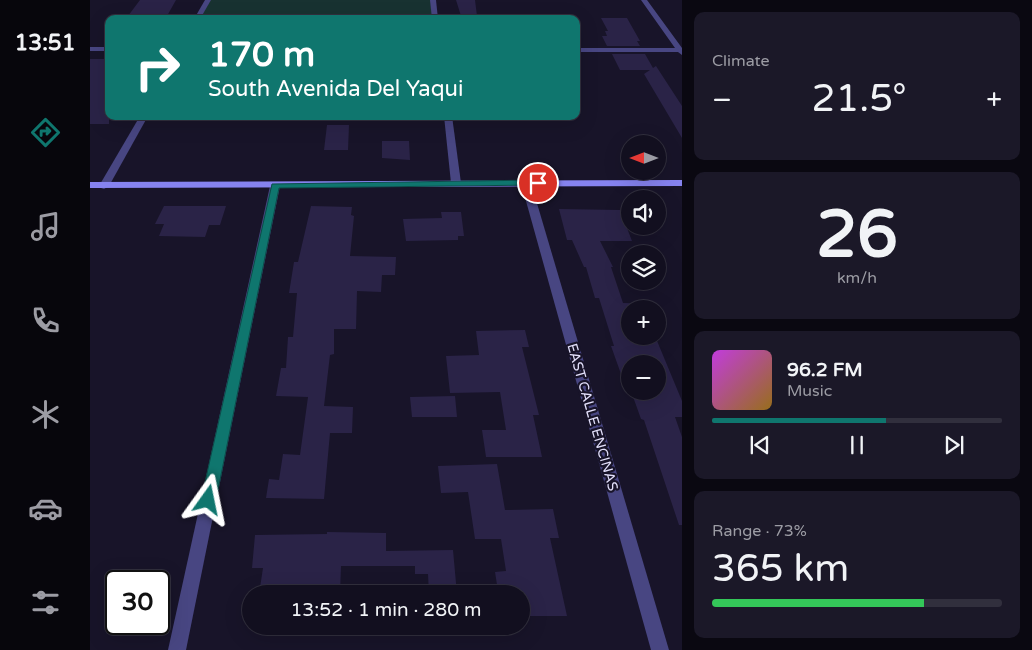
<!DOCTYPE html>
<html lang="en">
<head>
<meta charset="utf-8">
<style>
	:root { --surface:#120f1f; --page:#1b1828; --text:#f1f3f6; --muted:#9c9ca4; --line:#312f3d; --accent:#0f766e }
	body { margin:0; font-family:"Varela Round",sans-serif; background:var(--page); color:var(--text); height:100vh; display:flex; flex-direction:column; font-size:19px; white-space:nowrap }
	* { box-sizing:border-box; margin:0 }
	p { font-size:16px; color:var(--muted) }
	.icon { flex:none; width:28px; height:28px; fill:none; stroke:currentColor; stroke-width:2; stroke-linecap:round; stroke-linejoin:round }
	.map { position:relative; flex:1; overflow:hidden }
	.panel { display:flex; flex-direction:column; gap:12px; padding:12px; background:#0a0811; width:350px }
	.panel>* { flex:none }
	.guide { position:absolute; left:15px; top:15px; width:475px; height:105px; border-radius:10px; box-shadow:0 5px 20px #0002,0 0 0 1px var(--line); background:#0f766e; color:#fff; overflow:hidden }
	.needle { width:32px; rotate:270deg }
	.tools { position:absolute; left:531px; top:135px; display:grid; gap:10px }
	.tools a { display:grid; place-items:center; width:45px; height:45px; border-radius:50%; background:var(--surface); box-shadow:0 5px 20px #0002,0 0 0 1px var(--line); font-size:25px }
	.speed { position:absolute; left:15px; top:570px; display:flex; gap:10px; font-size:25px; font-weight:700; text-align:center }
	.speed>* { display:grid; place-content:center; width:65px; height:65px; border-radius:50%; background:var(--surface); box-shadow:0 5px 20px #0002,0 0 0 1px var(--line); line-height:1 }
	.speed .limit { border:2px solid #111; border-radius:8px; background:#fff; color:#111 }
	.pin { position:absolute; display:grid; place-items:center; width:42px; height:42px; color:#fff; margin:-21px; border:2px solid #fff; border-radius:50%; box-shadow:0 1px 5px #0007 }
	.me { position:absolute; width:55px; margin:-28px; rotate:12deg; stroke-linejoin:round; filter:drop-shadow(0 0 4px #0008) }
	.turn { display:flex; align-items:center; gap:18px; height:105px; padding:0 20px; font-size:22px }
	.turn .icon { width:65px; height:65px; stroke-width:2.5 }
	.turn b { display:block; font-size:35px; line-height:42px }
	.big { font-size:38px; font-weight:600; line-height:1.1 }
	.panel .widget { flex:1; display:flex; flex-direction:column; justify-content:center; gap:8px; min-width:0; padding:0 18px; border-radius:10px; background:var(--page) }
	.panel .dial { align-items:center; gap:0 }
	.dial b { font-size:65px; line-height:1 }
	.song { display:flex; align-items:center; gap:15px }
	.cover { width:60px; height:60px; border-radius:8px; background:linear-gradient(135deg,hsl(290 70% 55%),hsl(40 70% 35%)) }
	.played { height:5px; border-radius:2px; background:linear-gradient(90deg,var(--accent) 60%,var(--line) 60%) }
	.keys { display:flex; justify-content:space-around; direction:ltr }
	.heat { display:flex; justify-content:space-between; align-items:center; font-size:28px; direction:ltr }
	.charge { height:8px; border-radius:4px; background:linear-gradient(90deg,#34c759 73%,var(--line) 0) }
	.trip { position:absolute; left:152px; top:585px; width:288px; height:50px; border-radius:25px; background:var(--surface); box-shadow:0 5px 20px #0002,0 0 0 1px var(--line); font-weight:600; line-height:50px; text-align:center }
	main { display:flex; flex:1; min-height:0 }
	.tabs { display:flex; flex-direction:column; width:90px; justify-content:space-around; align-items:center; background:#07060c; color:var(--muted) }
	.tabs .icon { width:35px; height:35px }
	.tabs .active { color:var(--accent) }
	.tabs b { font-size:22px; color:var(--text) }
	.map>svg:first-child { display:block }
</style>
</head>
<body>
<main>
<nav class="tabs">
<b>13:51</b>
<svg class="icon active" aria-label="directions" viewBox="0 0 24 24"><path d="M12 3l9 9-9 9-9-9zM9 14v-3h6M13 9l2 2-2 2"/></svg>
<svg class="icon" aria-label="music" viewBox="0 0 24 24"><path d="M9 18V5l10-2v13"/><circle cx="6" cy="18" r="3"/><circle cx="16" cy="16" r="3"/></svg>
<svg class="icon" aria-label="phone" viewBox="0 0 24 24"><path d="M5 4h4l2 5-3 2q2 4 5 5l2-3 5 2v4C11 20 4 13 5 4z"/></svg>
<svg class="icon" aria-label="climate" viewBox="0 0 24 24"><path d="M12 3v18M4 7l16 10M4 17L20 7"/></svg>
<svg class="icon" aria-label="car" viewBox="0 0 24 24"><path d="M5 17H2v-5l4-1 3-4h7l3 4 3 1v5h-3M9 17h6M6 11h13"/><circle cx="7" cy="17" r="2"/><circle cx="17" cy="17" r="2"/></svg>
<svg class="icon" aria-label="filters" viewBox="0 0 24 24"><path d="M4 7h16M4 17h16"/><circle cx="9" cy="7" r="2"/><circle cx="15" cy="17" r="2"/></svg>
</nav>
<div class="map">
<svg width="592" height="650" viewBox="0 0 592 650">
	<rect width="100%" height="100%" fill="#181429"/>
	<path fill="#183231" d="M 118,0 L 343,0 L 345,19 L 107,19 Z"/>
	<g fill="#2a2347">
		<path d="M 50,0 L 86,0 L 77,16 L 38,16 Z"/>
		<path d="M 366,0 L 385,0 L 387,16 L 371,16 Z"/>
		<path d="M 511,18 L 537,18 L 550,41 L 547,41 L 550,46 L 517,46 L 512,36 L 517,36 L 515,31 L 518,31 Z"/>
		<path d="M 522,54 L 555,54 L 563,68 L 566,66 L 592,106 L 592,138 L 554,74 L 560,70 L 530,70 Z"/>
		<rect x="0" y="59" width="19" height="65"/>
		<path d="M 237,125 L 259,125 L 258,150 L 234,150 Z"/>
		<path d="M 292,141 L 319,141 L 320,160 L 292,158 Z"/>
		<path d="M 74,206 L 136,206 L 130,225 L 119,225 L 115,237 L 69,236 L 74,224 L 65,224 Z"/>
		<path d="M 221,206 L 262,207 L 261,215 L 264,216 L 260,256 L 306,257 L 305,275 L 292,275 L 291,292 L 267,291 L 266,329 L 244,329 L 244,354 L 240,355 L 234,406 L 263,407 L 262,433 L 240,433 L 234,499 L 176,498 L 179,479 L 189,480 L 193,454 L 210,455 L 218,397 L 186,396 L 191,368 L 196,368 L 198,337 L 203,337 L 207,293 L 199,293 L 204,262 L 208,262 Z"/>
		<path d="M 469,209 L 530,210 L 542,241 L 510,241 L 523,267 L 521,267 L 533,303 L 568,304 L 577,325 L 568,325 L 568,309 L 540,309 L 540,336 L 565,336 L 592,401 L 592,417 L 585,417 L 592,437 L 592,525 L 589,525 L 554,420 L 551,419 L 541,391 L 568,391 L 568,364 L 540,364 L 540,388 L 536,388 L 521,346 L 524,346 L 509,298 L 505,298 L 496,267 L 494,267 L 482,240 L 477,240 Z"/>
		<path d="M 351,212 L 371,212 L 374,236 L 368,236 L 368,240 L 316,241 L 313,219 L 352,218 Z"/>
		<path d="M 435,330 L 439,347 L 432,347 L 449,415 L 443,415 L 452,457 L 396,457 L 392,430 L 416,430 L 410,392 L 360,393 L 356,356 L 389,355 L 386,331 Z"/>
		<path d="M 365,396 L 367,417 L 322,417 L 320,397 Z"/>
		<path d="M 407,464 L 415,510 L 463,509 L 469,538 L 460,538 L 477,616 L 431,616 L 431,594 L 417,594 L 416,591 L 408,591 L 405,572 L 416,571 L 411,539 L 385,539 L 378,492 L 351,493 L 348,466 Z"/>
		<path d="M 237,532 L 296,533 L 296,551 L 363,550 L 367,594 L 339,594 L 338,574 L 325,574 L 325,566 L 251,566 L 250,594 L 169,594 L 173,568 L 162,568 L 165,535 L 237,534 Z"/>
	</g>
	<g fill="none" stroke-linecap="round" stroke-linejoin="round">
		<g fill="#484682" fill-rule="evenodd">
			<path d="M 115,0 L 121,0 L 110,19 L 104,19 Z"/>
			<path d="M 340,0 L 346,0 L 348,19 L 342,19 Z"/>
			<path d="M 551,0 L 557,0 L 592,48 L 592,55 L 588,52 L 486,52 L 486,48 L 585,48 Z"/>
			<rect x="0" y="47" width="19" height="4"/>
			<path d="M 50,116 L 58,116 L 19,186 L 14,189 L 11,188 L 9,186 Z"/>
			<path d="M 354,116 L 362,116 L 371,183 L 366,186 L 361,183 Z"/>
			<path d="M 436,180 L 441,183 L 579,650 L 561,650 L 431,183 Z"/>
			<path d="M 185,183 L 190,186 L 96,650 L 78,650 L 180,186 Z"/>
		</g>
		<path fill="#8683ef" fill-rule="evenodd" d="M 592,180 L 592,186 L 0,188 L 0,182 Z"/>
	</g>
	<path fill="#0f766e" stroke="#0a4d48" d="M 448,180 L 452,183 L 451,185 L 189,188 L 126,500 L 123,504 L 118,506 L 113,504 L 111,500 L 182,184 Z"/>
	<g text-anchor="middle" stroke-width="4.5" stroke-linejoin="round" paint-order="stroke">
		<g font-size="14" fill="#e3e0fb" stroke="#181429">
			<text transform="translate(503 417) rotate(74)" y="5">EAST CALLE ENCINAS</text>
		</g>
	</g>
</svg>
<div class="tools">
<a><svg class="needle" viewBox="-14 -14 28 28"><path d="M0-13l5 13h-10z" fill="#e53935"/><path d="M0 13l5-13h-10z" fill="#9c9ca4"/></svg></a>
<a><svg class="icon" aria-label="sound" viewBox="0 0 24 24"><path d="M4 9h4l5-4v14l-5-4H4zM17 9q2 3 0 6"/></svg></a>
<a><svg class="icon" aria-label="layers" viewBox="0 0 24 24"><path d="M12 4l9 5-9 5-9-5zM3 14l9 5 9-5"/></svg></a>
<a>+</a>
<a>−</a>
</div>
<div class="speed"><div class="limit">30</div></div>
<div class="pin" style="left:448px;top:183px;background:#d93025"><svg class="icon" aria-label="arrive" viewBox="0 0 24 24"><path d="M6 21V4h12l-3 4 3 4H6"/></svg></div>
<svg class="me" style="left:118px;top:500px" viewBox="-20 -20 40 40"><path d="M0-17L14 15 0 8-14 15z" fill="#0f766e" stroke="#fff" stroke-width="4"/></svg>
<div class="trip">13:52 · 1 min · 280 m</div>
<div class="guide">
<div class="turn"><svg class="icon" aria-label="right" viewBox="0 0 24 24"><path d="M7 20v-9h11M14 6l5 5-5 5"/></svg><div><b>170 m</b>South Avenida Del Yaqui</div></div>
</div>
</div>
<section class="panel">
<div class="widget"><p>Climate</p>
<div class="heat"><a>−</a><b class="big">21.5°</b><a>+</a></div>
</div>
<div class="widget dial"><b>26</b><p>km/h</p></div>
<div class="widget">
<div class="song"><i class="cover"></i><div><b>96.2 FM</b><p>Music</p></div></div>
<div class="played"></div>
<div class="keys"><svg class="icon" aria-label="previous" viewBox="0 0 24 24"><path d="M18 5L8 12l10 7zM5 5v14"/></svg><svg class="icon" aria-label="pause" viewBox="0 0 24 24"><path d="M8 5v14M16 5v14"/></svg><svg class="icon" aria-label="next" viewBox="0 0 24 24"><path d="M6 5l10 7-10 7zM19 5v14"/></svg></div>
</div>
<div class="widget"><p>Range · 73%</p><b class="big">365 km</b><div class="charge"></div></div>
</section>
</main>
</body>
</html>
